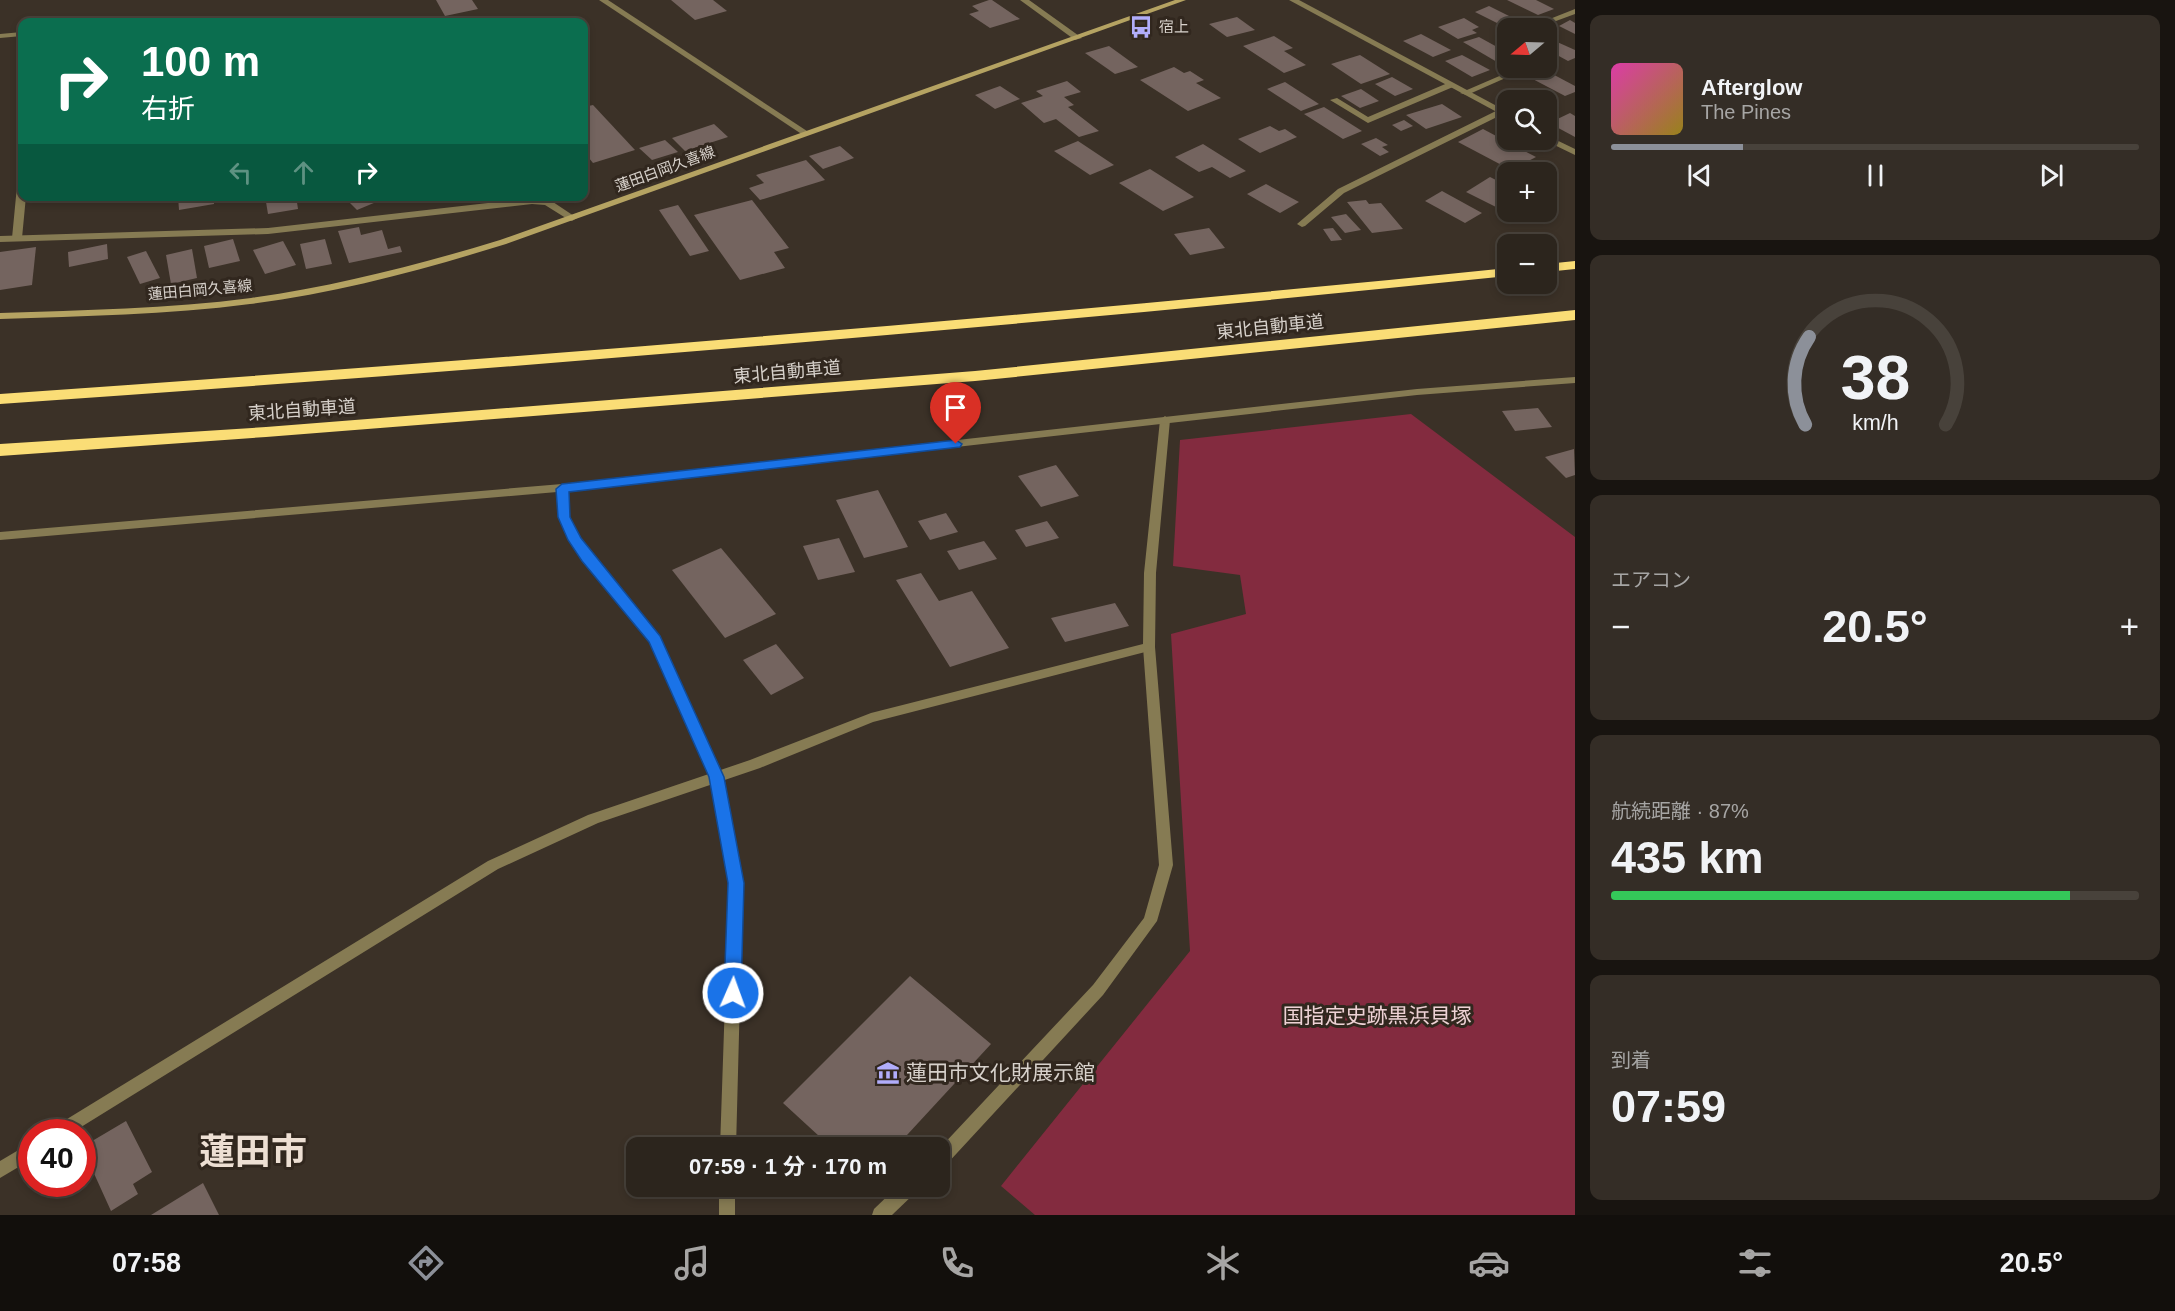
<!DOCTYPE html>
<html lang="ja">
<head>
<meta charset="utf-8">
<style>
	:root { --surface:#2c251d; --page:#342d26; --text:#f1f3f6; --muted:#a6a5a4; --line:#48423b; --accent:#8c9099 }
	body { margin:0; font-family:Helvetica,"Noto Sans JP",sans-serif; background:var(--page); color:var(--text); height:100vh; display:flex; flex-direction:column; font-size:22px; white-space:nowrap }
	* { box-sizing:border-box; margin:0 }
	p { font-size:20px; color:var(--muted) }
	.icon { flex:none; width:33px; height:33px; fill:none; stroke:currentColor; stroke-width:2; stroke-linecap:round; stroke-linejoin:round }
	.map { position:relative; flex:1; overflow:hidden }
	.drawer { display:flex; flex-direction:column; gap:15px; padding:15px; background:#181410; width:600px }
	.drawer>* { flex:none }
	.hud { position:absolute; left:18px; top:18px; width:570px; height:183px; border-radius:12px; box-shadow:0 3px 9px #0003,0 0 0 2px var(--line); background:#0b6e4f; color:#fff; overflow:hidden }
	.needle { width:39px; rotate:251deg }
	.tools { position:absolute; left:1497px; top:18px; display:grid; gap:12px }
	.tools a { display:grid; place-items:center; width:60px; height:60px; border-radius:12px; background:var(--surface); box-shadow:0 3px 9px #0003,0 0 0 2px var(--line); font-size:30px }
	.speed { position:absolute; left:18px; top:1119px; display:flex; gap:12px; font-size:30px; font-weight:700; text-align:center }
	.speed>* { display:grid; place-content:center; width:78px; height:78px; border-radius:50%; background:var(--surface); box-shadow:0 3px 9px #0003,0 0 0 2px var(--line); line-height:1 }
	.speed .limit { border:9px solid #d22; background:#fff; color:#111 }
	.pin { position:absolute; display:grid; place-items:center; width:51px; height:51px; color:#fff; margin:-62px -26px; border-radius:50% 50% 50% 0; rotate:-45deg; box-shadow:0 0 6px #0007 }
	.pin .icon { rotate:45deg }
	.me { position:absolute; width:66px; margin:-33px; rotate:2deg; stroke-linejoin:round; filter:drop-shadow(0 0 4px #0008) }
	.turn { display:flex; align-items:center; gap:21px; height:126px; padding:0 24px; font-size:27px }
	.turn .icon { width:78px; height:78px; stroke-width:2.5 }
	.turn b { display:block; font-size:42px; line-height:51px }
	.lanes { display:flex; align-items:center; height:57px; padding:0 24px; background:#0003; justify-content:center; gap:30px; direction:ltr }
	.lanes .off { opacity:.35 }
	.big { font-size:45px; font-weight:700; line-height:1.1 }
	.drawer .card { flex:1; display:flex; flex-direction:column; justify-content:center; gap:9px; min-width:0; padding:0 21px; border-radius:12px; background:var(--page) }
	.drawer .dial { align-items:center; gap:0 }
	.dial svg { height:156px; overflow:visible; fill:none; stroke:var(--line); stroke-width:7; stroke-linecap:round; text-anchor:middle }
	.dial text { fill:var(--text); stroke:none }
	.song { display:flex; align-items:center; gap:18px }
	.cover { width:72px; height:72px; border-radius:9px; background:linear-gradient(135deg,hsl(320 70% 55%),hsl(50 70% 35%)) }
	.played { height:6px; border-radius:3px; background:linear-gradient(90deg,var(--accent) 25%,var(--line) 25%) }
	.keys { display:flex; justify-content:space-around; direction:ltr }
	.heat { display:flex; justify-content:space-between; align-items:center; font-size:33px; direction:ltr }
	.charge { height:9px; border-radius:4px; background:linear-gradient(90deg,#34c759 87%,var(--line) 0) }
	.trip { position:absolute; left:626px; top:1137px; width:324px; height:60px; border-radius:12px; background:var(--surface); box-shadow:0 3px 9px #0003,0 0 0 2px var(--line); font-weight:700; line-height:60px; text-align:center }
	.tab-bar { display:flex; height:96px; justify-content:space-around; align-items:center; background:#120f0c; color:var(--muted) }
	.tab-bar .icon { width:42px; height:42px }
	.tab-bar .current { color:var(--accent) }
	.tab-bar b { font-size:27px; color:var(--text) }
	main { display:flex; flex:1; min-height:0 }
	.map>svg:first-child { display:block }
</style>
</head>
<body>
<main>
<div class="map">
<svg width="1575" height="1215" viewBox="0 0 1575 1215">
	<rect width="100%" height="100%" fill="#3b3127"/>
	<path fill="#832b3f" d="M 1411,414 L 1575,537 L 1575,1215 L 1035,1215 L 1001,1186 L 1190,951 L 1171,634 L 1246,614 L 1240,575 L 1173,566 L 1180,440 Z"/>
	<g fill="#74645f">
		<path d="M 436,0 L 472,0 L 478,9 L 445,16 Z"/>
		<path d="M 671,0 L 713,0 L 727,11 L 695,20 Z"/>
		<path d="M 989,0 L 992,0 L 1020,19 L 990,28 L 969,14 L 979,11 L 972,6 Z"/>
		<path d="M 1507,0 L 1536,0 L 1554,9 L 1538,15 Z"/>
		<path d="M 1489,6 L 1521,22 L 1507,28 L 1475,12 Z"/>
		<path d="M 1237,17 L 1255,30 L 1227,37 L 1209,24 Z"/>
		<path d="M 1464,18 L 1479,27 L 1472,30 L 1477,33 L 1458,39 L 1438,27 Z"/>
		<path d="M 1570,20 L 1575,23 L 1575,34 L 1559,26 Z"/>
		<path d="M 1421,34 L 1451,50 L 1433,57 L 1403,41 Z"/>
		<path d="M 1274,36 L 1293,48 L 1284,51 L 1306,65 L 1284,73 L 1243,46 Z"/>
		<path d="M 1479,37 L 1508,53 L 1508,58 L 1497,62 L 1463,42 Z"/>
		<path d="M 1546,37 L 1575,50 L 1575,58 L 1568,61 L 1546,49 Z"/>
		<path d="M 1109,46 L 1138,67 L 1115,74 L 1085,53 Z"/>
		<path d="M 1360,55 L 1390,74 L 1361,84 L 1331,64 Z"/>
		<path d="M 1462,55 L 1490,70 L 1472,77 L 1445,61 Z"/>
		<path d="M 1174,67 L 1184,73 L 1190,71 L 1204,80 L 1196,83 L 1221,98 L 1188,111 L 1140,80 Z"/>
		<path d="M 1543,69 L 1575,86 L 1575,92 L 1565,96 L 1527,76 Z"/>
		<path d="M 1392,77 L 1413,89 L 1395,96 L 1375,84 Z"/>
		<path d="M 1067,81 L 1081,92 L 1064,97 L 1074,105 L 1068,107 L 1099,131 L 1079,137 L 1056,119 L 1044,123 L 1021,103 L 1043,96 L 1036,91 Z"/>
		<path d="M 1285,82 L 1319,104 L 1301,111 L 1267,89 Z"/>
		<path d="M 1000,86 L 1020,99 L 995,109 L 975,95 Z"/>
		<path d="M 1361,89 L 1379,101 L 1360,108 L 1341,96 Z"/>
		<path d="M 1442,104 L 1462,117 L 1426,129 L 1406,115 Z"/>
		<path d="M 593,105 L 635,150 L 593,163 L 584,152 L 584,107 Z"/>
		<path d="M 1324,107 L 1362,131 L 1343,139 L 1304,114 Z"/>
		<path d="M 1570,113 L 1575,116 L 1575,137 L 1549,123 Z"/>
		<path d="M 1404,120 L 1413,126 L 1401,131 L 1392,125 Z"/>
		<path d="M 714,124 L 728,137 L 685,151 L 672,138 Z"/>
		<path d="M 1270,126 L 1279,131 L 1285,129 L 1297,137 L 1260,153 L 1238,139 Z"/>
		<path d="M 1483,129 L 1536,157 L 1511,170 L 1458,142 Z"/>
		<path d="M 1376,138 L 1388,145 L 1382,147 L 1389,152 L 1380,156 L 1361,144 Z"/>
		<path d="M 665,140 L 678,152 L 652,160 L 639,148 Z"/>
		<path d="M 1078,141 L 1114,165 L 1090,175 L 1054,151 Z"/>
		<path d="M 1203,144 L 1246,171 L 1230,178 L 1212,167 L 1199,172 L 1175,157 Z"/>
		<path d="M 840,146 L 854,158 L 823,169 L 809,156 Z"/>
		<path d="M 806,160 L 825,180 L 760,200 L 749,188 L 764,183 L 756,175 Z"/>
		<path d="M 1150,169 L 1194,197 L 1163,211 L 1119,183 Z"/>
		<path d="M 1490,177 L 1508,186 L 1508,213 L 1466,192 Z"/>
		<path d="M 1266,184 L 1299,202 L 1280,213 L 1247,194 Z"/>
		<path d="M 1442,191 L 1482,213 L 1465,223 L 1425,201 Z"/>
		<path d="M 178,196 L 214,196 L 214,204 L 179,210 Z"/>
		<path d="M 265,196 L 296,196 L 298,209 L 268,214 Z"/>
		<path d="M 343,196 L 376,196 L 381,200 L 357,210 Z"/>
		<path d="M 752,200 L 789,248 L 774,252 L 785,268 L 740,280 L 694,215 Z"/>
		<path d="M 1366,200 L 1369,204 L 1381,203 L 1403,229 L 1372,233 L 1347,202 Z"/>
		<path d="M 678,205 L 709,251 L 690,256 L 659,210 Z"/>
		<path d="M 1346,214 L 1361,230 L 1345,233 L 1331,217 Z"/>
		<path d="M 359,227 L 361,235 L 382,230 L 388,249 L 400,246 L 402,252 L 349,263 L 338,231 Z"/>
		<path d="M 1209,228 L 1225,248 L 1190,255 L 1174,234 Z"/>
		<path d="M 1333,228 L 1342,240 L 1331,241 L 1323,229 Z"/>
		<path d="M 233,239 L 240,261 L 209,268 L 204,246 Z"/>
		<path d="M 325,239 L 332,264 L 306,269 L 300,244 Z"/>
		<path d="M 283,241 L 296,265 L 265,274 L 253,250 Z"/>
		<path d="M 107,244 L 108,259 L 69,267 L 68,252 Z"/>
		<path d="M 36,247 L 32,285 L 0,290 L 0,252 Z"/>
		<path d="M 192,249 L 197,278 L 171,284 L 166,255 Z"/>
		<path d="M 146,251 L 160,278 L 140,284 L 127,257 Z"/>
		<path d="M 1538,408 L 1552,427 L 1515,431 L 1502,411 Z"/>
		<path d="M 1574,449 L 1575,475 L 1566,478 L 1545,457 Z"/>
		<path d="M 1056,465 L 1079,496 L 1041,507 L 1018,476 Z"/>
		<path d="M 878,490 L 908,547 L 864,558 L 836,500 Z"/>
		<path d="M 946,513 L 958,532 L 930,540 L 918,521 Z"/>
		<path d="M 1047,521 L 1059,538 L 1026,547 L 1015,530 Z"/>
		<path d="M 839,538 L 855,572 L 818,580 L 803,546 Z"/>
		<path d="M 984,541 L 997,559 L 959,570 L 947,551 Z"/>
		<path d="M 721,548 L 776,614 L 725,638 L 672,570 Z"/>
		<path d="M 921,573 L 939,601 L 972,591 L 1009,648 L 950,667 L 896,580 Z"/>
		<path d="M 1115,603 L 1129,626 L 1065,642 L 1051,618 Z"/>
		<path d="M 776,644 L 804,678 L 771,695 L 743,660 Z"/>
		<path d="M 910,976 L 991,1044 L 895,1148 L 832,1148 L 783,1103 Z"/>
		<path d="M 126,1121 L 152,1172 L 133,1184 L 138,1194 L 111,1211 L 82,1147 Z"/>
		<path d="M 203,1183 L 219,1215 L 151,1215 Z"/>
	</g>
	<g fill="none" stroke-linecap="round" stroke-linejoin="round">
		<g fill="#867b53" fill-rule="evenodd">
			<path d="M 22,32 L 22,36 L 0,38 L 0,34 Z"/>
			<path d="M 22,183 L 22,196 L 26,196 L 22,238 L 17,241 L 12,238 L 17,186 Z"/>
			<path d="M 1149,642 L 1153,644 L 1155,647 L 1173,865 L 1157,921 L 1103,995 L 945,1166 L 939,1168 L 939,1149 L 1093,985 L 1144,918 L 1159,865 L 1143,647 L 1145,644 Z"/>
			<path d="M 898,1186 L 918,1186 L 916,1192 L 892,1215 L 872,1215 L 874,1209 Z"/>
		</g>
		<g fill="#867b53" fill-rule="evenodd">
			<path d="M 599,0 L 608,0 L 810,133 L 803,135 Z"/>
			<path d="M 1020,0 L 1029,0 L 1082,38 L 1075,40 Z"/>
			<path d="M 1575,9 L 1575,14 L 1537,28 L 1527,28 Z"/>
			<path d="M 1518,68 L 1528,68 L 1467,95 L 1460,93 Z"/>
			<path d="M 1450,82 L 1454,85 L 1453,87 L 1368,123 L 1330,100 L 1337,98 L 1368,117 Z"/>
			<path d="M 1500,109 L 1504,112 L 1503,114 L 1344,193 L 1305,226 L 1302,227 L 1297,224 L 1338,189 Z"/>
			<path d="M 532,198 L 550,200 L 577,218 L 572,221 L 569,220 L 545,205 L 532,204 L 268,234 L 0,242 L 0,236 L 268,228 Z"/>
			<path d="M 1165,416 L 1170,420 L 1156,573 L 1155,647 L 1153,650 L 873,722 L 760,768 L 598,823 L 498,869 L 73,1132 L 52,1132 L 54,1127 L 488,861 L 588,815 L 750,760 L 871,713 L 1143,644 L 1144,573 L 1160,420 Z"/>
			<path d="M 32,1142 L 32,1159 L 0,1178 L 0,1161 Z"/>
		</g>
		<g fill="#867b53" fill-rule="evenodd">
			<path d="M 1289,0 L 1299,0 L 1508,112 L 1508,118 Z"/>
			<path d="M 1546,135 L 1575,149 L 1575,155 L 1544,140 L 1546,140 Z"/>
			<path d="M 1575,377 L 1575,383 L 1417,395 L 568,491 L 570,517 L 580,539 L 591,555 L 659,637 L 724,776 L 743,883 L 736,1148 L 720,1148 L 729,883 L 710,776 L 650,642 L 583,561 L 569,540 L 558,517 L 557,492 L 0,540 L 0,532 L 562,484 L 1417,389 Z"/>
			<rect x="719" y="1186" width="16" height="29"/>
		</g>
		<path fill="#b5a362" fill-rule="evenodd" d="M 1175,0 L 1186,0 L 506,244 C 422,270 337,293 250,304 C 167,315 83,316 0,319 L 0,313 C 84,310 168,309 251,298 C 336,286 418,265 500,240 Z"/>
		<g fill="#fadd76" fill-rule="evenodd">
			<path d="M 1575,261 L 1575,269 L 1546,272 L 1546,264 Z"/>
			<path d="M 1508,268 L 1508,276 C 1006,328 503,369 0,404 L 0,394 C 503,359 1006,319 1508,268 Z"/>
			<path d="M 1575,310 L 1575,320 L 975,381 L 266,437 L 0,456 L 0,444 L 266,427 L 975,371 Z"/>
		</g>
	</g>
	<path fill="#1a73e8" stroke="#114b97" stroke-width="1.5" d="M 956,440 L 962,444 L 960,447 L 569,492 L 570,517 L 581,538 L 660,636 L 724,777 L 744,883 L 741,993 L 739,999 L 733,1001 L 727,999 L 724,993 L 728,883 L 709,777 L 649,642 L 582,561 L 568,540 L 558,517 L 556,489 L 562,484 Z"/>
	<defs>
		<g id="bus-bare" transform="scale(1.8)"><path d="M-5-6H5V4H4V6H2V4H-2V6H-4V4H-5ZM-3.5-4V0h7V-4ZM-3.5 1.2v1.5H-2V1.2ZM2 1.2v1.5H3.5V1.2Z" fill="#b1adfa" stroke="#31271e" stroke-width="2.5" paint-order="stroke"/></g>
		<g id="museum-bare" transform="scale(1.8)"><path d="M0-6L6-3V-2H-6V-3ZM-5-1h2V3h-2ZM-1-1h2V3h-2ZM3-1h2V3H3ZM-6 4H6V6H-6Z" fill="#b1adfa" stroke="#31271e" stroke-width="2.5" paint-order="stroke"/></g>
	</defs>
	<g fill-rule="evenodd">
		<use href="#bus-bare" x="1141" y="27"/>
		<use href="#museum-bare" x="888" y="1073"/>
	</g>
	<g text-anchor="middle" stroke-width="6" stroke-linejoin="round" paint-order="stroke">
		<g font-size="15" fill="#d7d1cb" stroke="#31271e" text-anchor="start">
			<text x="1159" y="32">宿上</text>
		</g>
		<g font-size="15" fill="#d7d1cb" stroke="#31271e">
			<text transform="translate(665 169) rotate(-20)" y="5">蓮田白岡久喜線</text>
			<text transform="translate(200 290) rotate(-5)" y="5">蓮田白岡久喜線</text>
		</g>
		<g font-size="18" fill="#d7d1cb" stroke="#31271e">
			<text transform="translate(1270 327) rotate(-6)" y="6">東北自動車道</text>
			<text transform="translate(787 372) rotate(-5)" y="6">東北自動車道</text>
			<text transform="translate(302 410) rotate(-4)" y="6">東北自動車道</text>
		</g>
		<g font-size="21" fill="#eed2d5" stroke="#31271e">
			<text x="1377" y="1023">国指定史跡黒浜貝塚</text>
		</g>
		<g font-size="21" fill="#d7d1cb" stroke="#31271e" text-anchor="start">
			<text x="906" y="1080">蓮田市文化財展示館</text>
		</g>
		<g font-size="36" font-weight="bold" fill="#eddfd3" stroke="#31271e">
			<text x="253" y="1164">蓮田市</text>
		</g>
	</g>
</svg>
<div class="tools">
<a><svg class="needle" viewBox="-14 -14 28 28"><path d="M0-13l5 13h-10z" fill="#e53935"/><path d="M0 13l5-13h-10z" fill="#a6a5a4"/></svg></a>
<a><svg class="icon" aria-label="search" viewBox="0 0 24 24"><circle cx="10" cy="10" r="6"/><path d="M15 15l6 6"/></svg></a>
<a>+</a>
<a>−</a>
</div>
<div class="speed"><div class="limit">40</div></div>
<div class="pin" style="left:956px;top:444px;background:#d93025"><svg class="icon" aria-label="arrive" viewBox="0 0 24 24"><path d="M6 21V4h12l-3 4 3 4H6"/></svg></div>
<svg class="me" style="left:733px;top:993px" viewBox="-20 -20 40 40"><circle r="17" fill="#1a73e8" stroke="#fff" stroke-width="3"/><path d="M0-11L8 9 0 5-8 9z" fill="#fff"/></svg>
<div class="trip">07:59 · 1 分 · 170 m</div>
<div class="hud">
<div class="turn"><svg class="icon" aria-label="right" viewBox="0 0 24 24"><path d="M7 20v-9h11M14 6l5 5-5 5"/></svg><div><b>100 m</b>右折</div></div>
<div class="lanes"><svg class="icon off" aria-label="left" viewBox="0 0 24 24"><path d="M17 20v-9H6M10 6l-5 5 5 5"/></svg><svg class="icon off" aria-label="ahead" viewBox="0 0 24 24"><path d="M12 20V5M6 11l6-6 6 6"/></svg><svg class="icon" aria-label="right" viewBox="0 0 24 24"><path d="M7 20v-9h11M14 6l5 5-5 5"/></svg></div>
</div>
</div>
<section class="drawer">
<div class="card">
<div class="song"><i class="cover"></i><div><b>Afterglow</b><p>The Pines</p></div></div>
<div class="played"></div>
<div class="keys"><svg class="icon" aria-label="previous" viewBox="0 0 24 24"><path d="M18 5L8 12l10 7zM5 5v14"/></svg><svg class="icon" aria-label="pause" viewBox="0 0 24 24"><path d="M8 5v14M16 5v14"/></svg><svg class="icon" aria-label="next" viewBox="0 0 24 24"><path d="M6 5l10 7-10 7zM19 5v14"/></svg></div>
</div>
<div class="card dial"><svg viewBox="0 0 100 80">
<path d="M14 69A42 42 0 1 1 86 69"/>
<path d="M14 69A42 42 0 0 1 16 24" stroke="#8c9099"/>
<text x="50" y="56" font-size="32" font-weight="700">38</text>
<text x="50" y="72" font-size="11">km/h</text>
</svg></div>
<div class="card"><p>エアコン</p>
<div class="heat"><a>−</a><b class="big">20.5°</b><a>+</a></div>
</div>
<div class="card"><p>航続距離 · 87%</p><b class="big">435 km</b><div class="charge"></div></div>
<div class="card"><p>到着</p><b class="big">07:59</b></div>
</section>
</main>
<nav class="tab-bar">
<b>07:58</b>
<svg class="icon current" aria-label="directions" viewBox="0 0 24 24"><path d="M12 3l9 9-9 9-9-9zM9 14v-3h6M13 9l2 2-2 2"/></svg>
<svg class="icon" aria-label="music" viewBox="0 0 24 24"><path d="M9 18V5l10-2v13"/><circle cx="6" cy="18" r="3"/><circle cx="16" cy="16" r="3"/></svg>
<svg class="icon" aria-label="phone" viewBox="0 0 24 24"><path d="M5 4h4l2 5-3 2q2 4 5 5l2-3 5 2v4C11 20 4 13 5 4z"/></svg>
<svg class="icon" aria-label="climate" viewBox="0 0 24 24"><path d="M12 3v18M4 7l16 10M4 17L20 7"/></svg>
<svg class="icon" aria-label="car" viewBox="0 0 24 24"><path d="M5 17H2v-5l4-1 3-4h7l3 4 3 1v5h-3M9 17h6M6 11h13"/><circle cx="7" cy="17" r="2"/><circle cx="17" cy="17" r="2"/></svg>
<svg class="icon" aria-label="filters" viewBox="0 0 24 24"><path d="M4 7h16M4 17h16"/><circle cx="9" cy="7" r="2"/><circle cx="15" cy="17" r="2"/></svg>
<b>20.5°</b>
</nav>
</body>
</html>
